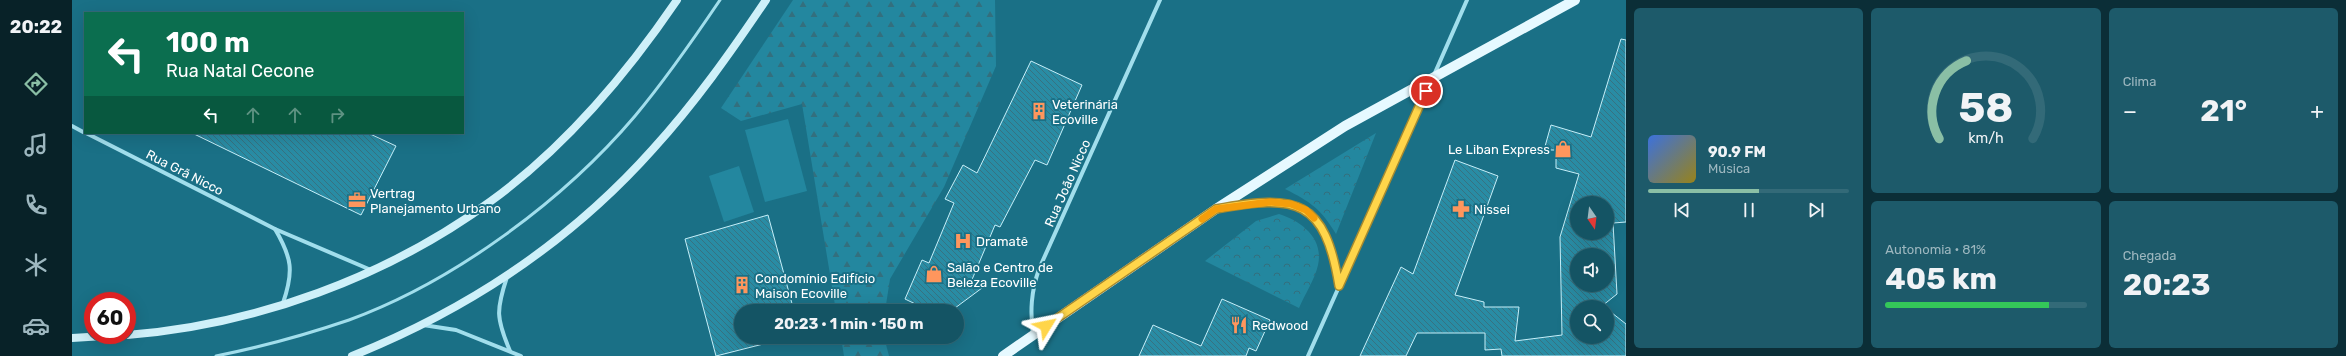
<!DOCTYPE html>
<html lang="pt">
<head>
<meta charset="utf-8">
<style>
	:root { --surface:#145464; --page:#1d5a6a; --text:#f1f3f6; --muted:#9db7bf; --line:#336a78; --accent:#8abfa5 }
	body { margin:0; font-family:Rubik,sans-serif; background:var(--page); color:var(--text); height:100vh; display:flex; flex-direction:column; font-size:15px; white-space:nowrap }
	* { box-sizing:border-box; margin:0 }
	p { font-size:13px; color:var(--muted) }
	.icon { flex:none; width:22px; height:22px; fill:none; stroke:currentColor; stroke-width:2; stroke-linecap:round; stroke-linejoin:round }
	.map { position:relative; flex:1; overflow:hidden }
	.details { display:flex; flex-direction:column; gap:8px; padding:8px; background:#0b2e37; width:720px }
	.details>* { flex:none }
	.hud { position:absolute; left:12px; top:12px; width:380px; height:122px; border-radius:0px; box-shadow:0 4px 16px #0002,0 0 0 1px var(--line); background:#0b6e4f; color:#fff; overflow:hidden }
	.needle { width:26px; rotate:166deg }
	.fabs { position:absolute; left:1498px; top:196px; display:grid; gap:8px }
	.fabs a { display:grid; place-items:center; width:44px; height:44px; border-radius:50%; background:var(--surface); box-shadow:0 4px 16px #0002,0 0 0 1px var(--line); font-size:20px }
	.speed { position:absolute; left:12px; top:292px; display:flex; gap:8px; font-size:20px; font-weight:700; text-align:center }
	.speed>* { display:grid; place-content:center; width:52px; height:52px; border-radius:50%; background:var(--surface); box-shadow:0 4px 16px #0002,0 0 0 1px var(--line); line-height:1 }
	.speed .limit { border:6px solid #d22; background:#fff; color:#111 }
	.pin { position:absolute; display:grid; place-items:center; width:34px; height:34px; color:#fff; margin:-17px; border:2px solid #fff; border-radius:50%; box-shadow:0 1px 4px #0007 }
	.me { position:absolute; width:44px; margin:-22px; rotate:55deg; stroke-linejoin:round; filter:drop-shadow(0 0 3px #0008) }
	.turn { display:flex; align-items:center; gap:14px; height:84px; padding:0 16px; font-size:18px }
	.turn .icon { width:52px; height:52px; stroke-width:2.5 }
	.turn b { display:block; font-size:28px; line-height:34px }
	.lanes { display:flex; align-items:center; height:38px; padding:0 16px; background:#0003; justify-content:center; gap:20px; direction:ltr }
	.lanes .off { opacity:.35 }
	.big { font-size:30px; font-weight:700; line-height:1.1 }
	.details .widget { flex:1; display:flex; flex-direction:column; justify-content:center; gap:6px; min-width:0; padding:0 14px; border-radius:6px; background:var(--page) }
	.details .dial { align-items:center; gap:0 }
	.dial svg { height:104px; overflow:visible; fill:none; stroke:var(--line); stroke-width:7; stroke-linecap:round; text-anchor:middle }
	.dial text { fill:var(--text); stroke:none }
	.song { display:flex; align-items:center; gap:12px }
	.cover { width:48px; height:48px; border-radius:6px; background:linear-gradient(135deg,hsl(220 70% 55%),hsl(50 70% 35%)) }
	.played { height:4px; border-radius:2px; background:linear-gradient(90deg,var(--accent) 55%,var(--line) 55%) }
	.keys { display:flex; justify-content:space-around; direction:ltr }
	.heat { display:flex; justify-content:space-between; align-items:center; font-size:22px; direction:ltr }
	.charge { height:6px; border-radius:3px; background:linear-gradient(90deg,#34c759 81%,var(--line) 0) }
	.details .tiles { flex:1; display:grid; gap:8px; grid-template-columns:repeat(3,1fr) }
	.widget:first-child { grid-row:span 2 }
	.trip { position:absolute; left:662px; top:304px; width:230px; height:40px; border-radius:20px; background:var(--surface); box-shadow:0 4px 16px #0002,0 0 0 1px var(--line); font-weight:700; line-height:40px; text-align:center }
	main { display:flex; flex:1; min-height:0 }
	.tab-bar { display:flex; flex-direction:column; width:72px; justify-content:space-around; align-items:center; background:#082228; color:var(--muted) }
	.tab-bar .icon { width:28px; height:28px }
	.tab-bar .active { color:var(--accent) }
	.tab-bar b { font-size:18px; color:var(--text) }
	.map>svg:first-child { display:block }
</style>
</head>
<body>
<main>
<nav class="tab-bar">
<b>20:22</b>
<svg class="icon active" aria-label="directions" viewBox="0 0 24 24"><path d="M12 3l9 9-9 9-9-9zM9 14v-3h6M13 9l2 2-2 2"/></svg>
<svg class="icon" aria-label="music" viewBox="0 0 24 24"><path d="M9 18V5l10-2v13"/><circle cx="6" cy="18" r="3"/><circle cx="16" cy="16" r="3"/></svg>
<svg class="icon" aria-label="phone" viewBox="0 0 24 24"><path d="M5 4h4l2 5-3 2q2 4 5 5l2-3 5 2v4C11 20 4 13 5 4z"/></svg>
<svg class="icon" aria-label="climate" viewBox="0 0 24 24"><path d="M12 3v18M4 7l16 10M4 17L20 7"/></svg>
<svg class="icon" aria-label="car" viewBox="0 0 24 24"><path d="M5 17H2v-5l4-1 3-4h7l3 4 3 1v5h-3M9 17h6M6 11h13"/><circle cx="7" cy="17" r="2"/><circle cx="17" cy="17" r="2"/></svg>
</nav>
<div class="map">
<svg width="1554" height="356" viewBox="0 0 1554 356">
	<defs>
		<pattern id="forest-firs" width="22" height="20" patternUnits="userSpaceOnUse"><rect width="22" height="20" fill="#23879f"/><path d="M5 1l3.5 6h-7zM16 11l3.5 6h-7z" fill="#336f7e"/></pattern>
		<pattern id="park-crowns" width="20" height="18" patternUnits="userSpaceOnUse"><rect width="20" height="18" fill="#23879f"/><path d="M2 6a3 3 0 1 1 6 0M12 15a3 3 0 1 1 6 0" fill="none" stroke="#336f7e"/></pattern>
		<pattern id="building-back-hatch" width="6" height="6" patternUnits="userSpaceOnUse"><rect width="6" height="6" fill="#298ca4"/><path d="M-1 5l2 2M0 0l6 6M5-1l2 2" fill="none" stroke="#377281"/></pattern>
	</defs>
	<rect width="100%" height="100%" fill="#1a7086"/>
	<g fill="url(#forest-firs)">
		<path d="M 721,0 L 923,0 L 924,66 L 872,187 L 818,279 L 813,311 L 764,311 L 730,104 L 669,121 L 649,108 Z"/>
		<path d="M 769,337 L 812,337 L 817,356 L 772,356 Z"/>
	</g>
	<g fill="url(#park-crowns)">
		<path d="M 1304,133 L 1264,234 C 1249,209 1239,202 1213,189 Z"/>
		<path d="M 1207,214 C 1229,221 1252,238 1246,265 C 1243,279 1233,294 1227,308 L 1133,261 L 1184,221 Z"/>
	</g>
	<g fill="#23879f">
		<path d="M 716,119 L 735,191 L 693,202 L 673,130 Z"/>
		<path d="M 667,166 L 682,212 L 652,222 L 637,176 Z"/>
	</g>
	<g fill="url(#building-back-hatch)" stroke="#c6eff9" fill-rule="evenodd">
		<path d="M 1549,39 L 1554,40 L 1554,222 L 1541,223 L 1545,294 L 1530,306 L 1532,307 L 1505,307 L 1505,337 L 1535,337 L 1535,309 L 1554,324 L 1554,356 L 1430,356 L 1429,349 L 1413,350 L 1413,333 L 1345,333 L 1334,356 L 1288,356 L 1329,267 L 1341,274 L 1383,160 L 1426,176 L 1383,295 L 1412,302 L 1412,307 L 1447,307 L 1443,341 L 1490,335 L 1488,237 L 1507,174 L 1484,168 L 1484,150 L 1472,150 L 1479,125 L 1519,137 ZM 1505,203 L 1535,203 L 1535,233 L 1505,233 ZM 1505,255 L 1535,255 L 1535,285 L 1505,285 Z"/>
		<path d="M 959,61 L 1010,85 L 975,165 L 963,160 L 928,227 L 923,225 L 899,282 L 910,288 L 879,311 L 858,311 L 833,299 L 850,260 L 857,263 L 882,203 L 873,199 L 891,165 L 905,173 Z"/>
		<path d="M 120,133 L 296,133 L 324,146 L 289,215 Z"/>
		<path d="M 696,215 L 722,311 L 669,311 L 669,337 L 719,337 L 644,356 L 613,239 Z"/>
		<path d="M 1150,299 L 1198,320 L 1184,351 L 1177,348 L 1174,356 L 1067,356 L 1081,325 L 1129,346 Z"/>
	</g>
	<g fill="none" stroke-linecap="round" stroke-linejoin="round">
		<path stroke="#a1deec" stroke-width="3" d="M 144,356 C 189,347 233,335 277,320 C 381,282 491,201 563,116 C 594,79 621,40 648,0"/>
		<g stroke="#a1deec" stroke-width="4">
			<path d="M 1362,75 L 1395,0"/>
			<path d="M 0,126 L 13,133"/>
			<path d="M 14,133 L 203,229 L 299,270"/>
			<path d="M 1153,207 C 1230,193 1254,207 1267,285"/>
			<path d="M 203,229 C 220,258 222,271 211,303"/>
			<path d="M 435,277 C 424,310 424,318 438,351"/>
			<path d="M 351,325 L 384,330 L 449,356"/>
			<path d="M 961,335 C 958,311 959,292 967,269 L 1088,0"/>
			<path d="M 1236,356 L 1358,83"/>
		</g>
		<g stroke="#cef0f9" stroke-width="8">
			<path d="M 55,335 C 184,325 315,277 419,201 C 492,148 554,75 605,0"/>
			<path d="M 0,338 L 48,335"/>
			<path d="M 280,356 C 395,310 498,242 581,149 C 623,103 659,52 694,0"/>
		</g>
		<path stroke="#e6f9ff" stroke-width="10" d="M 931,356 L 1144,209 L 1273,126 L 1503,0"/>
	</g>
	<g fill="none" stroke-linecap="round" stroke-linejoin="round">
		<g stroke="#a68a30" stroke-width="10">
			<path id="route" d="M 974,326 L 1144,209 C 1225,194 1253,199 1267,286 L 1354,91"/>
		</g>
		<use href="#route" stroke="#ffd54a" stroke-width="7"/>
		<path stroke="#f59e0b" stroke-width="7" d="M 1130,219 L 1144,209 L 1198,202 L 1219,204 L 1234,210 L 1242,218"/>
	</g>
	<defs>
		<g id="building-bare" transform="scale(1.38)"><path d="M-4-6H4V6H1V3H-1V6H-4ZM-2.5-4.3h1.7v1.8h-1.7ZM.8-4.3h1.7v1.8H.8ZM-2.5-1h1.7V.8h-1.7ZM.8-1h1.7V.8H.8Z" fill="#fe965d" stroke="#1a7086" stroke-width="2.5" paint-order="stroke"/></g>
		<g id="shop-bare" transform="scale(1.38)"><path d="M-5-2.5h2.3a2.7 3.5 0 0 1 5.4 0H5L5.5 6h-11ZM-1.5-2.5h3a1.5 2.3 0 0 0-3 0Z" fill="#fe965d" stroke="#1a7086" stroke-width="2.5" paint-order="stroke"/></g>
		<g id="office-bare" transform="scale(1.38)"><path d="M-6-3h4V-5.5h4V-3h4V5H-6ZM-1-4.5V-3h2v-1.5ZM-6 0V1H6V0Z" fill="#fe965d" stroke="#1a7086" stroke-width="2.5" paint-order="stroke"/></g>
		<g id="pharmacy-bare" transform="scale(1.38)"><path d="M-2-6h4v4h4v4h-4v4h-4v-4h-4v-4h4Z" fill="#fe965d" stroke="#1a7086" stroke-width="2.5" paint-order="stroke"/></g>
		<g id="hospital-bare" transform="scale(1.38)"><path d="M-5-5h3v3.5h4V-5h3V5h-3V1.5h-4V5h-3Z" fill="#fe965d" stroke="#1a7086" stroke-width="2.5" paint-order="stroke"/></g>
		<g id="restaurant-bare" transform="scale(1.38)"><path d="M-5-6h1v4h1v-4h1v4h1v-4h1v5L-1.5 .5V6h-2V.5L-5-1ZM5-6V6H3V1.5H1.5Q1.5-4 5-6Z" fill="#fe965d" stroke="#1a7086" stroke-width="2.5" paint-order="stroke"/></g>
	</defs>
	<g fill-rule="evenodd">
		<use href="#building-bare" x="967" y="111"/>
		<use href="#shop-bare" x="1491" y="149"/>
		<use href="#office-bare" x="285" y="200"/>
		<use href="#pharmacy-bare" x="1389" y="209"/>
		<use href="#hospital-bare" x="891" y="241"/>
		<use href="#shop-bare" x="862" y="274"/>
		<use href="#building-bare" x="670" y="285"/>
		<use href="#restaurant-bare" x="1167" y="325"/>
	</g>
	<g text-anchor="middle" stroke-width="4" stroke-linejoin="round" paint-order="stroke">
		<g font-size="13" fill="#fff" stroke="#1a7086" text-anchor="start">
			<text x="980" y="109">Veterinária<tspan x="980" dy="15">Ecoville</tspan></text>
			<text x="1478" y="154" text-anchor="end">Le Liban Express</text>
			<text x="298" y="198">Vertrag<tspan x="298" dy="15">Planejamento Urbano</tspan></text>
			<text x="1402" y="214">Nissei</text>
			<text x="904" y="246">Dramatê</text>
			<text x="875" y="272">Salão e Centro de<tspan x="875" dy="15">Beleza Ecoville</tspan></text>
			<text x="683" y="283">Condomínio Edifício<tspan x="683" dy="15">Maison Ecoville</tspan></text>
			<text x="1180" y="330">Redwood</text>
		</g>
		<g font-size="13" fill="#fff" stroke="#1a7086">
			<text transform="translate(113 172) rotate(27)" y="5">Rua Grã Nicco</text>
			<text transform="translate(995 183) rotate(-66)" y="5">Rua João Nicco</text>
		</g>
	</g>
</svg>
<div class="fabs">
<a><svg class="needle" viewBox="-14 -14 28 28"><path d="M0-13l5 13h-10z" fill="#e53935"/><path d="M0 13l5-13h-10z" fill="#9db7bf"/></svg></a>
<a><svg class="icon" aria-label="sound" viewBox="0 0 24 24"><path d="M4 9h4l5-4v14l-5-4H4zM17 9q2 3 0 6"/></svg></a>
<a><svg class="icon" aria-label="search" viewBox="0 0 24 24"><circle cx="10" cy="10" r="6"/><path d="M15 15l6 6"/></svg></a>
</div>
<div class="speed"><div class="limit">60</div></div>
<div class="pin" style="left:1354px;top:91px;background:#d93025"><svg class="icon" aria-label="arrive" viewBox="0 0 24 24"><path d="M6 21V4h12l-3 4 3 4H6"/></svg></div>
<svg class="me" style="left:974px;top:326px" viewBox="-20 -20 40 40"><path d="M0-17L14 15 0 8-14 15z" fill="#ffd54a" stroke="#fff" stroke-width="4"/></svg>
<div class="trip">20:23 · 1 min · 150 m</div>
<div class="hud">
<div class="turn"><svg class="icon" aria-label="left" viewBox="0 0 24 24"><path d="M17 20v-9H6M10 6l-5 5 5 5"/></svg><div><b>100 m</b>Rua Natal Cecone</div></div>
<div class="lanes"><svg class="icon" aria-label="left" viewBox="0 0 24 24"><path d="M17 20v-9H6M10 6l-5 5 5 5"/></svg><svg class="icon off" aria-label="ahead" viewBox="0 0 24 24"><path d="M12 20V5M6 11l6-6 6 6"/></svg><svg class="icon off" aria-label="ahead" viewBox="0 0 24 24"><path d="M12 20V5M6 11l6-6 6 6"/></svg><svg class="icon off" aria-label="right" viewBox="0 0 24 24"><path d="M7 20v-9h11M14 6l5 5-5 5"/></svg></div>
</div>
</div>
<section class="details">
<div class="tiles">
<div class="widget">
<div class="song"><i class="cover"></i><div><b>90.9 FM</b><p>Música</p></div></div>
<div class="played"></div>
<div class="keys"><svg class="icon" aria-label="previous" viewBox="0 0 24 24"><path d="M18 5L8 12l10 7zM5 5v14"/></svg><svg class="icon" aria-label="pause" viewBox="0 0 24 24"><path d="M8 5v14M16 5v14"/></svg><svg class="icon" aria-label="next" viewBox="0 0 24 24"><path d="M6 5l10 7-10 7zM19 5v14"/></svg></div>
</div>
<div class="widget dial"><svg viewBox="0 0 100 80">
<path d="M14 69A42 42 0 1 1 86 69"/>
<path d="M14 69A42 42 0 0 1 35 9" stroke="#8abfa5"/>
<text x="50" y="56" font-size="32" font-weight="700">58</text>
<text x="50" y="72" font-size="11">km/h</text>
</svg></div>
<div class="widget"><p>Clima</p>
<div class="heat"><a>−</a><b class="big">21°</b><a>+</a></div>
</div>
<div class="widget"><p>Autonomia · 81%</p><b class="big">405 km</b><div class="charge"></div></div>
<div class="widget"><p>Chegada</p><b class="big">20:23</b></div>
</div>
</section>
</main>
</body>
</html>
